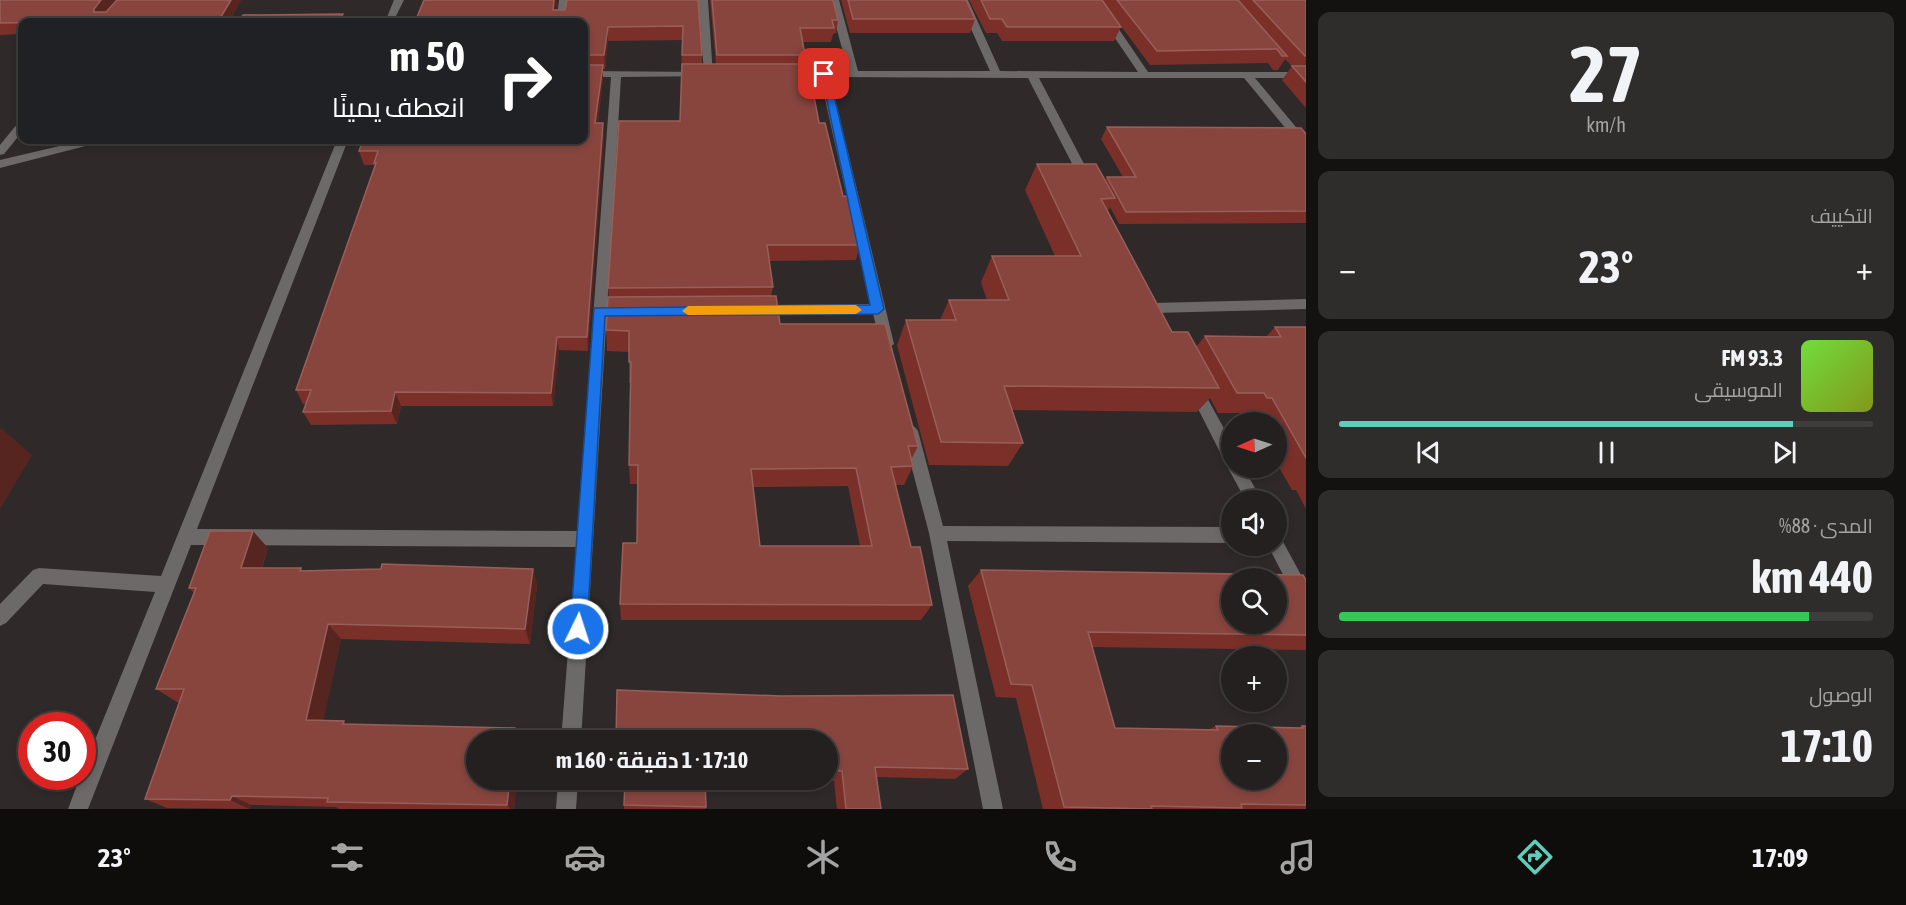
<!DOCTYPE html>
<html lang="ar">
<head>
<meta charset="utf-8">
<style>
	:root { --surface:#23201f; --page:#2f2d2c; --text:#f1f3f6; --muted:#a3a3a4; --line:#403e3d; --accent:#5dceb9 }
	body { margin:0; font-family:"Asap Condensed",Cairo,sans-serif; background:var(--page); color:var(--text); direction:rtl; height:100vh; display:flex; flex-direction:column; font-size:22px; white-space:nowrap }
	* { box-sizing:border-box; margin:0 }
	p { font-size:20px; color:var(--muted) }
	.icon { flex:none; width:33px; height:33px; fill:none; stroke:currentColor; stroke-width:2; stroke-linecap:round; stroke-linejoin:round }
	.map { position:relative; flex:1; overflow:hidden; direction:ltr }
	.side { display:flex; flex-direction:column; gap:12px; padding:12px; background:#131211; width:600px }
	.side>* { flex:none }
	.guide { position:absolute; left:18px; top:18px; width:570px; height:126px; border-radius:12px; box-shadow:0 3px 9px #0003,0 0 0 2px var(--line); direction:rtl; background:#202124; color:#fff; overflow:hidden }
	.needle { width:39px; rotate:267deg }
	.fabs { position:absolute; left:1221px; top:412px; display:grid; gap:12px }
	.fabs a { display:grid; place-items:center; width:66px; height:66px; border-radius:50%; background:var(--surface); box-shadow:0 3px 9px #0003,0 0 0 2px var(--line); font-size:30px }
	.speed { position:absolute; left:18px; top:712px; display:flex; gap:12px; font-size:30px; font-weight:700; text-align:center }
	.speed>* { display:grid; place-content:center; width:78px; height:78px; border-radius:50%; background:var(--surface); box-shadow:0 3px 9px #0003,0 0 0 2px var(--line); line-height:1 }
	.speed .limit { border:9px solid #d22; background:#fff; color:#111 }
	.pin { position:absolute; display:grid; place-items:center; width:51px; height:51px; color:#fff; margin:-26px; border-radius:12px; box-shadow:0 3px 9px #0006 }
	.me { position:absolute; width:66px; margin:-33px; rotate:4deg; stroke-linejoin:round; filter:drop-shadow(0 0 4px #0008) }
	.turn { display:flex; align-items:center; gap:21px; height:126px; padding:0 24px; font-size:27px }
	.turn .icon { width:78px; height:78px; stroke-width:2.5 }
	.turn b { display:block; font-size:42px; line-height:51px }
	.big { font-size:45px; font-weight:700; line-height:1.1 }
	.side .widget { flex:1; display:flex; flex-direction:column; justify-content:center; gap:9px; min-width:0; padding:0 21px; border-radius:12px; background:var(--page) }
	.side .dial { align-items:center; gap:0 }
	.dial b { font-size:78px; line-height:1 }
	.song { display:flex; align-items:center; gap:18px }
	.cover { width:72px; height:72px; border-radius:9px; background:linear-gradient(135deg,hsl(100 70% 55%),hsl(70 70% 35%)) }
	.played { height:6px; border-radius:3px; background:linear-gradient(90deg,var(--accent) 85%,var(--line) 85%) }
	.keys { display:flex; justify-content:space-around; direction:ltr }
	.heat { display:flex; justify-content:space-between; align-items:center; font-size:33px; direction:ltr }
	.charge { height:9px; border-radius:4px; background:linear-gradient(90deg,#34c759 88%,var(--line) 0) }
	.trip { position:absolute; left:466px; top:730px; width:372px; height:60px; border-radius:30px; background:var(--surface); box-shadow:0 3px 9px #0003,0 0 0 2px var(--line); font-weight:700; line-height:60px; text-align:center; direction:rtl }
	.tab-bar { display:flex; height:96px; justify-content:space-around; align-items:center; background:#0e0d0c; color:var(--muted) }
	.tab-bar .icon { width:42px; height:42px }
	.tab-bar .active { color:var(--accent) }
	.tab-bar b { font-size:27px; color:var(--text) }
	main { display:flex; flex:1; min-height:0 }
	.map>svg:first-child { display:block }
</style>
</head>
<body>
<main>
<section class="side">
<div class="widget dial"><b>27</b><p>km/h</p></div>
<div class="widget"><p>التكييف</p>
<div class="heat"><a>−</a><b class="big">23°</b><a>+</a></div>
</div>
<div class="widget">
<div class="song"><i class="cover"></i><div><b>93.3 FM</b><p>الموسيقى</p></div></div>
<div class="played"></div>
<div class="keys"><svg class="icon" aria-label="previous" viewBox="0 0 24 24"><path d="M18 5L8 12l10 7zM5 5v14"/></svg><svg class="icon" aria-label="pause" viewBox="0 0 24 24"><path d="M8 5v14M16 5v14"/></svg><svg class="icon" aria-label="next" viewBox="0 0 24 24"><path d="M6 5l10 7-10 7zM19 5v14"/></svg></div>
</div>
<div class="widget"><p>المدى · 88%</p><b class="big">440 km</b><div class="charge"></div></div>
<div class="widget"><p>الوصول</p><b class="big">17:10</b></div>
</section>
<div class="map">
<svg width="1306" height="809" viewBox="0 0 1306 809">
	<rect width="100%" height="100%" fill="#2f2a29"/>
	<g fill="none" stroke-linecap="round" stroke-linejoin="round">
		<g fill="#6c6968" fill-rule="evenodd">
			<path d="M 394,0 L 404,0 L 393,22 L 385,22 Z"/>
			<path d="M 559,0 L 569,0 L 565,22 L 556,22 Z"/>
			<path d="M 698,0 L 708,0 L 713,76 L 621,77 L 581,741 L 561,741 L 576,547 L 191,545 L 88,809 L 68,809 L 80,777 L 82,777 L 82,772 L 155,592 L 43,584 L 6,623 L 0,626 L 0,604 L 33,570 L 39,568 L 161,576 L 337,140 L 348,140 L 197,529 L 577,531 L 611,77 L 584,77 L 584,71 L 704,72 Z"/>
			<path d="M 829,0 L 839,0 L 858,71 L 990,71 L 958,0 L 968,0 L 1000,71 L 1138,72 L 1089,0 L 1099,0 L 1148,72 L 1306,72 L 1306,78 L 1255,78 L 1306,139 L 1306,149 L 1302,148 L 1244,78 L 1039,78 L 1093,181 L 1087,185 L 1081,181 L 1028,78 L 830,77 L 894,344 L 887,349 L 882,348 L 873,314 L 753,314 L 751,310 L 753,306 L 758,305 L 871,304 L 820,77 L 790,77 L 785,74 L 790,71 L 848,71 Z"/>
			<path d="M 22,122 L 22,132 L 4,154 L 0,155 L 0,145 L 18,123 Z"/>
			<path d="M 85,140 L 103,140 L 101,142 L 0,168 L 0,160 Z"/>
			<path d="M 1306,299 L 1306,309 L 1153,313 L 1146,308 L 1153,303 Z"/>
			<path d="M 1195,383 L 1200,385 L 1232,443 L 1232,468 L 1244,468 L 1262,501 L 1246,501 L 1228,468 L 1230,465 L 1226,464 L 1188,389 L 1190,385 Z"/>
			<path d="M 910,425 L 915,427 L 918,431 L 943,526 L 1232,527 L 1232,543 L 947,541 L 1003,809 L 983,809 L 929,533 L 902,431 L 905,427 Z"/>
			<path d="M 1276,538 L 1282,540 L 1306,584 L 1306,609 L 1300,607 L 1268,546 L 1276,546 Z"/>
			<path d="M 558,780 L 578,780 L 576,809 L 556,809 Z"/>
		</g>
	</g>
	<g fill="#7a3029" fill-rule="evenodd">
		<path d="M 0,0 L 241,0 L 229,22 L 22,22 L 22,34 L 0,35 Z"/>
		<path d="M 424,0 L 557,0 L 556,10 L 565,10 L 698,0 L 702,55 L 702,64 L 716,64 L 710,0 L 833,0 L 838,20 L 836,33 L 833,34 L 831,42 L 803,42 L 805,55 L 804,64 L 819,123 L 843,196 L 860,245 L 856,260 L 769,261 L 773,287 L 771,296 L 780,324 L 918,446 L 911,460 L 913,466 L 904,485 L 896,485 L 911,547 L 932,605 L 921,620 L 621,620 L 620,604 L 637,543 L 638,484 L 630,484 L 629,465 L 630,383 L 629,383 L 629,352 L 607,351 L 606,330 L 609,297 L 608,288 L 680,121 L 682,40 L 608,41 L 605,69 L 603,69 L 603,79 L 598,123 L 604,137 L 588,351 L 559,350 L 553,406 L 401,406 L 397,424 L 311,425 L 303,412 L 306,404 L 303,404 L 296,390 L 375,166 L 375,165 L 364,165 L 359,151 L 584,140 L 584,22 ZM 848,486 L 860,546 L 760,546 L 753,487 Z"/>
		<path d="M 841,0 L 966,0 L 975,19 L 970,33 L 850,33 Z"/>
		<path d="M 969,0 L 1306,0 L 1306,108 L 1282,80 L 1292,66 L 1285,59 L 1278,70 L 1273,70 L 1268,63 L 1150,65 L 1118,22 L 1121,27 L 1114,41 L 1002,41 L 997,33 L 986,33 Z"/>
		<path d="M 1107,127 L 1306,134 L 1306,223 L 1119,224 L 1110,207 L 1108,211 L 1172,332 L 1196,347 L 1205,336 L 1266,337 L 1275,327 L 1306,327 L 1306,509 L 1296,490 L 1292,490 L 1276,462 L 1276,423 L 1256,423 L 1253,417 L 1247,417 L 1245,413 L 1218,413 L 1210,398 L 1197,412 L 1012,410 L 1023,443 L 1008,466 L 929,465 L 897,345 L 906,320 L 940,320 L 949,300 L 987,300 L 981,282 L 992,256 L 1055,256 L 1025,190 L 1037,164 L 1105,180 L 1107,177 L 1123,177 L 1101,139 Z"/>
		<path d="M 268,548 L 262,568 L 301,568 L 303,571 L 533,569 L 537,586 L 530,644 L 341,639 L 323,720 L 348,724 L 521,740 L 514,809 L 339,809 L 336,807 L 251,805 L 249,809 L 167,808 L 145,799 L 179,702 L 177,702 L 156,689 L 194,593 L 189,588 Z"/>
		<path d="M 981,570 L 1306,580 L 1306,650 L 1092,647 L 1115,728 L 1210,729 L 1216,726 L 1298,728 L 1302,726 L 1306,726 L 1306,809 L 1043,809 L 1016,698 L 996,697 L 968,586 Z"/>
		<path d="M 828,741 L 968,769 L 955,779 L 877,777 L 881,809 L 837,809 L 834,781 L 817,780 L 828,780 Z"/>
		<path d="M 624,805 L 706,807 L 706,809 L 624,809 Z"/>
	</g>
	<g fill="#572520">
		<path d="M 101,0 L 116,0 L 100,21 L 94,12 L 94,9 Z"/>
		<path d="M 231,0 L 241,0 L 229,22 L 218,22 Z"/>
		<path d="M 554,0 L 557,0 L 554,22 L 553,10 Z"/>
		<path d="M 343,14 L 346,22 L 339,22 Z"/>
		<path d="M 608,27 L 608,41 L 605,69 L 604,55 Z"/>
		<path d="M 603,65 L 603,79 L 596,137 L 595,123 Z"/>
		<path d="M 603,123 L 604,137 L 588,351 L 587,337 Z"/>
		<path d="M 557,337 L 559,350 L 553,406 L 551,393 Z"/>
		<path d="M 395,392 L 401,406 L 397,424 L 391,411 Z"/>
		<path d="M 1,428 L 32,455 L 0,509 L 0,430 Z"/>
		<path d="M 253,531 L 268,548 L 256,584 L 241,568 Z"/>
		<path d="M 533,569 L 537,586 L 530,644 L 525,629 Z"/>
		<path d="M 328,624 L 341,639 L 321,732 L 306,720 Z"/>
		<path d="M 515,728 L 521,740 L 521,741 L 514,741 Z"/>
		<path d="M 510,780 L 517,780 L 514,809 L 510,809 L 507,805 Z"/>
		<path d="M 232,796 L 251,805 L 249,809 L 230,800 Z"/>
	</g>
	<g fill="#87453e" stroke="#985f5a" stroke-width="1.5" fill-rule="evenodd">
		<path d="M 0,0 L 101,0 L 94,9 L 94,12 L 106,12 L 117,0 L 231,0 L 218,22 L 60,22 L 61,22 L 0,23 Z"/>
		<path d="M 424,0 L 554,0 L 553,10 L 565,10 L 567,0 L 698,0 L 702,55 L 682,55 L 683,26 L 608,27 L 604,55 L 584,55 L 584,22 L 415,22 Z"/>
		<path d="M 712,0 L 833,0 L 838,20 L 832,20 L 834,28 L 800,28 L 805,55 L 717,55 Z"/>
		<path d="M 848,0 L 966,0 L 975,19 L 853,19 Z"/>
		<path d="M 981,0 L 1102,0 L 1121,27 L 1007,27 L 1002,19 L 990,19 Z"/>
		<path d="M 1117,0 L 1238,0 L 1287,56 L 1282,56 L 1277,49 L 1157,51 Z"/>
		<path d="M 1253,0 L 1306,0 L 1306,56 L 1305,56 Z"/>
		<path d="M 343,14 L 339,22 L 238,22 L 243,15 Z"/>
		<path d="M 682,64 L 808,64 L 819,123 L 825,123 L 843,196 L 850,197 L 860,245 L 767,245 L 773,287 L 608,288 L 619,121 L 680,121 Z"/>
		<path d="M 584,65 L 603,65 L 595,123 L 603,123 L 587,337 L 557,337 L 551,393 L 395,392 L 391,411 L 303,412 L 311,390 L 296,390 L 376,163 L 374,163 L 378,151 L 359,151 L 363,140 L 584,140 Z"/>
		<path d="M 1292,66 L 1306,66 L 1306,82 Z"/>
		<path d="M 1107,127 L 1301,128 L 1306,134 L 1306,211 L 1126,212 L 1107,177 L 1136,177 Z"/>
		<path d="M 1037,164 L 1096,164 L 1115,198 L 1101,199 L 1172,332 L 1188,332 L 1219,388 L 1004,386 L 1023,443 L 941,442 L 906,320 L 956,320 L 949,300 L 1009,300 L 992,256 L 1081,256 Z"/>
		<path d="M 776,296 L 780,324 L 885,324 L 918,446 L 908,446 L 913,466 L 891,467 L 911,547 L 920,547 L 932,605 L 620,604 L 623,543 L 637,543 L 638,465 L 629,465 L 631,362 L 629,362 L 629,331 L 606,330 L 608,297 ZM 856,468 L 872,546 L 760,546 L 751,469 Z"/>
		<path d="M 1275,327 L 1306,327 L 1306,458 L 1272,398 L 1267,398 L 1264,393 L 1237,393 L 1205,336 L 1281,337 Z"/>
		<path d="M 210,531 L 253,531 L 241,568 L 301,568 L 300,571 L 381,569 L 382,564 L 533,569 L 525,629 L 328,624 L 306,720 L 344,721 L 343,724 L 515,728 L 514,741 L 477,741 L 477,780 L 510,780 L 507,805 L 327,802 L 328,798 L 232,796 L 230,800 L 145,799 L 184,689 L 156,689 L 196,588 L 189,588 Z"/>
		<path d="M 981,570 L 1303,575 L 1306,580 L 1306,635 L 1088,632 L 1115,728 L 1218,730 L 1216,726 L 1303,728 L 1302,726 L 1306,726 L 1306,805 L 1241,804 L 1242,808 L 1151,806 L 1152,809 L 1064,807 L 1032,685 L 1011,684 ZM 1232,579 L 1276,579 L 1276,624 L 1232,624 ZM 1232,735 L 1276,735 L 1276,780 L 1232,780 Z"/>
		<path d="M 617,690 L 781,696 L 953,695 L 968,769 L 875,767 L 881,809 L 846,809 L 842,771 L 828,770 L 828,741 L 616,741 Z"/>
		<path d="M 625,780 L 705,780 L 706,807 L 624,805 Z"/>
	</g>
	<path fill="#1a73e8" stroke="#114b97" stroke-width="1.5" d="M 821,72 L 829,74 L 884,309 L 878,314 L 605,316 L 587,629 L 584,635 L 578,637 L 572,635 L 570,629 L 594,308 L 870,305 Z"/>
	<path fill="#f59e0b" d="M 856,305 L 862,310 L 856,314 L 688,315 L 682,311 L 688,306 Z"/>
</svg>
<div class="fabs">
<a><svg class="needle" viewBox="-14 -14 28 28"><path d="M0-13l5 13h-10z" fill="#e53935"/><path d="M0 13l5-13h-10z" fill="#a3a3a4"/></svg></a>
<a><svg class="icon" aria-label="sound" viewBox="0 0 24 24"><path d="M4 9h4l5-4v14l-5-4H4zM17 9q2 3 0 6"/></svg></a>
<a><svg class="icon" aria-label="search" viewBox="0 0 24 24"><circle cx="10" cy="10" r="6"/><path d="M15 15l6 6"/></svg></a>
<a>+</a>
<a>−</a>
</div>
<div class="speed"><div class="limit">30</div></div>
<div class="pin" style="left:824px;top:74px;background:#d93025"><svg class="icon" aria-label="arrive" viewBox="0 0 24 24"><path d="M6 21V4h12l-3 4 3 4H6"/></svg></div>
<svg class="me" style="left:578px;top:629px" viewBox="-20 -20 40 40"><circle r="17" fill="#1a73e8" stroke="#fff" stroke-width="3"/><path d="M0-11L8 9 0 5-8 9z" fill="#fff"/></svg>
<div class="trip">17:10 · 1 دقيقة · 160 m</div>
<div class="guide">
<div class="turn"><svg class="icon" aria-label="right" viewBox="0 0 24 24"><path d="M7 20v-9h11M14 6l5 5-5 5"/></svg><div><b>50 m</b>انعطف يمينًا</div></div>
</div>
</div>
</main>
<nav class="tab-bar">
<b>17:09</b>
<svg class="icon active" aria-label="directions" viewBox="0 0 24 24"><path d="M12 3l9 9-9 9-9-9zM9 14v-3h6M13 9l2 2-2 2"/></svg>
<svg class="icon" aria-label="music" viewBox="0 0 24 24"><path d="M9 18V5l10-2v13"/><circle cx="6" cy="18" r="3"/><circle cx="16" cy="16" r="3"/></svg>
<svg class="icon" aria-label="phone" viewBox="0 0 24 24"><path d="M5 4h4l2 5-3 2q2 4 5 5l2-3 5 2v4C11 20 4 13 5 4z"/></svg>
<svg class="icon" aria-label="climate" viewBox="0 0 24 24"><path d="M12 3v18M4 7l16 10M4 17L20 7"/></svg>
<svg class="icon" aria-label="car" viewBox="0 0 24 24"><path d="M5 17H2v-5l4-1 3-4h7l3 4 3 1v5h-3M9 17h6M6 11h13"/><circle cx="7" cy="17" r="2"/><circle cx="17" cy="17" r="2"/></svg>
<svg class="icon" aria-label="filters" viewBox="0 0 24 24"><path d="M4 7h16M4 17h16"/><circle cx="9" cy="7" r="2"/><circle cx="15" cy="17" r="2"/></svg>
<b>23°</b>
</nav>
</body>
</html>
